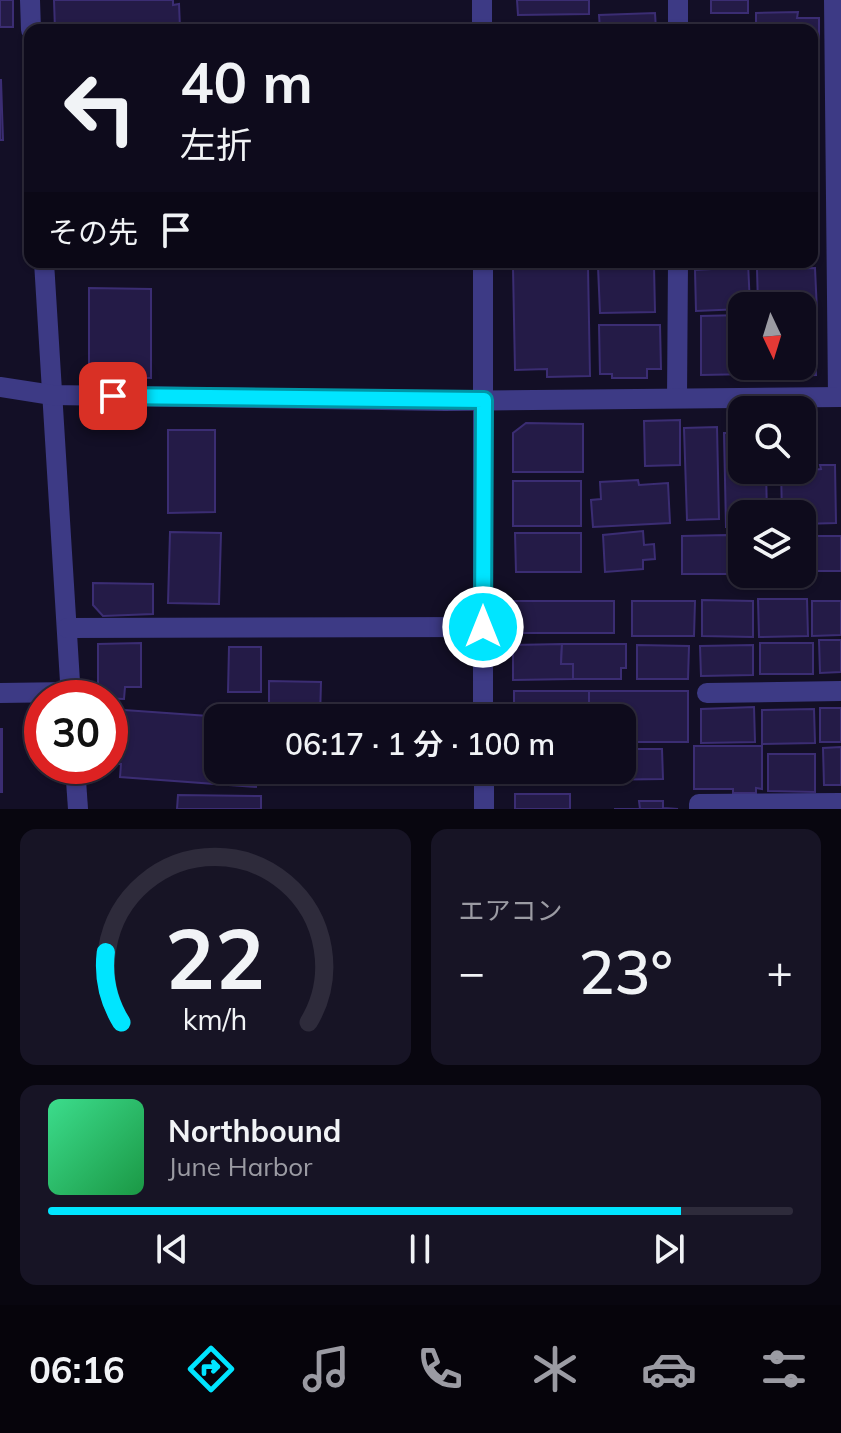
<!DOCTYPE html>
<html lang="ja">
<head>
<meta charset="utf-8">
<style>
	:root { --surface:#0e0b1c; --page:#171425; --text:#f1f3f6; --muted:#9b9ba3; --line:#2e2b3b; --accent:#00e5ff }
	body { margin:0; font-family:Mulish,"Noto Sans JP",sans-serif; background:var(--page); color:var(--text); height:100vh; display:flex; flex-direction:column; font-size:30px; white-space:nowrap }
	* { box-sizing:border-box; margin:0 }
	p { font-size:26px; color:var(--muted) }
	.icon { flex:none; width:44px; height:44px; fill:none; stroke:currentColor; stroke-width:2; stroke-linecap:round; stroke-linejoin:round }
	.map { position:relative; height:809px; overflow:hidden }
	.drawer { display:flex; flex-direction:column; gap:20px; padding:20px; background:#08060f; flex:1 }
	.drawer>* { flex:none }
	.banner { position:absolute; left:24px; top:24px; width:794px; height:244px; border-radius:16px; box-shadow:0 2px 6px #0004,0 0 0 2px var(--line); background:#0e0b1c; color:var(--text); overflow:hidden }
	.needle { width:52px; rotate:176deg }
	.tools { position:absolute; left:728px; top:292px; display:grid; gap:16px }
	.tools a { display:grid; place-items:center; width:88px; height:88px; border-radius:16px; background:var(--surface); box-shadow:0 2px 6px #0004,0 0 0 2px var(--line); font-size:40px }
	.speed { position:absolute; left:24px; top:680px; display:flex; gap:16px; font-size:40px; font-weight:700; text-align:center }
	.speed>* { display:grid; place-content:center; width:104px; height:104px; border-radius:50%; background:var(--surface); box-shadow:0 2px 6px #0004,0 0 0 2px var(--line); line-height:1 }
	.speed .limit { border:12px solid #d22; background:#fff; color:#111 }
	.pin { position:absolute; display:grid; place-items:center; width:68px; height:68px; color:#fff; margin:-34px; border-radius:16px; box-shadow:0 4px 12px #0006 }
	.me { position:absolute; width:88px; margin:-44px; rotate:0deg; stroke-linejoin:round; filter:drop-shadow(0 0 6px #0008) }
	.turn { display:flex; align-items:center; gap:28px; height:168px; padding:0 24px; font-size:36px }
	.turn .icon { width:104px; height:104px; stroke-width:2.5 }
	.turn b { display:block; font-size:56px; line-height:68px }
	.then { display:flex; align-items:center; height:76px; padding:0 24px; background:#0003; gap:16px; font-size:30px }
	.big { font-size:60px; font-weight:600; line-height:1.1 }
	.drawer .card { flex:1; display:flex; flex-direction:column; justify-content:center; gap:12px; min-width:0; padding:0 28px; border-radius:16px; background:var(--page) }
	.drawer .dial { align-items:center; gap:0 }
	.dial svg { height:208px; overflow:visible; fill:none; stroke:var(--line); stroke-width:7; stroke-linecap:round; text-anchor:middle }
	.dial text { fill:var(--text); stroke:none }
	.song { display:flex; align-items:center; gap:24px }
	.cover { width:96px; height:96px; border-radius:12px; background:linear-gradient(135deg,hsl(150 70% 55%),hsl(140 70% 35%)) }
	.played { height:8px; border-radius:4px; background:linear-gradient(90deg,var(--accent) 85%,var(--line) 85%) }
	.keys { display:flex; justify-content:space-around; direction:ltr }
	.heat { display:flex; justify-content:space-between; align-items:center; font-size:44px; direction:ltr }
	.drawer .tiles { flex:1; display:grid; gap:20px; grid-template-columns:1fr 1fr }
	.card:last-child { grid-column:span 2 }
	.trip { position:absolute; left:204px; top:704px; width:432px; height:80px; border-radius:16px; background:var(--surface); box-shadow:0 2px 6px #0004,0 0 0 2px var(--line); font-weight:600; line-height:80px; text-align:center }
	.menu { display:flex; height:128px; justify-content:space-around; align-items:center; background:#06040b; color:var(--muted) }
	.menu .icon { width:56px; height:56px }
	.menu .selected { color:var(--accent) }
	.menu b { font-size:36px; color:var(--text) }
	.map>svg:first-child { display:block }
</style>
</head>
<body>
<div class="map">
<svg width="841" height="809" viewBox="0 0 841 809">
	<rect width="100%" height="100%" fill="#130f26"/>
	<g fill="#241b47" stroke="#3b2d73" stroke-width="2">
		<rect x="0" y="0" width="13" height="27"/>
		<path d="M 54,0 L 173,0 L 173,5 L 179,4 L 180,28 L 55,30 Z"/>
		<path d="M 517,0 L 589,0 L 589,14 L 518,15 Z"/>
		<rect x="711" y="0" width="37" height="13"/>
		<path d="M 798,12 L 797,18 L 819,18 L 819,44 L 813,44 L 813,65 L 812,30 L 756,30 L 756,13 Z"/>
		<path d="M 655,13 L 656,30 L 600,30 L 599,15 Z"/>
		<path d="M 0,80 L 1,80 L 3,140 L 0,140 Z"/>
		<rect x="812" y="81" width="2" height="41"/>
		<path d="M 728,262 L 748,262 L 750,306 L 742,306 L 742,309 L 696,311 L 695,270 L 728,268 Z"/>
		<path d="M 654,266 L 655,312 L 600,313 L 598,267 Z"/>
		<path d="M 588,267 L 590,376 L 547,377 L 547,369 L 515,370 L 513,268 Z"/>
		<path d="M 815,268 L 817,312 L 802,312 L 802,306 L 758,306 L 757,269 Z"/>
		<path d="M 89,288 L 151,289 L 151,378 L 89,377 Z"/>
		<path d="M 742,315 L 742,366 L 752,366 L 752,374 L 701,375 L 701,316 Z"/>
		<path d="M 802,322 L 813,322 L 816,375 L 769,377 L 768,366 L 802,366 Z"/>
		<path d="M 599,325 L 660,325 L 661,369 L 647,369 L 647,378 L 612,378 L 612,374 L 600,374 Z"/>
		<path d="M 680,420 L 680,465 L 645,466 L 644,421 Z"/>
		<path d="M 526,423 L 583,424 L 583,472 L 513,472 L 513,433 Z"/>
		<path d="M 717,427 L 719,519 L 687,520 L 684,428 Z"/>
		<path d="M 168,430 L 215,430 L 215,512 L 168,513 Z"/>
		<path d="M 724,433 L 742,433 L 742,470 L 766,470 L 767,514 L 742,514 L 742,527 L 726,527 Z"/>
		<path d="M 811,465 L 811,470 L 821,469 L 820,465 L 835,465 L 836,523 L 802,524 L 802,514 L 782,514 L 781,471 L 802,470 L 802,466 Z"/>
		<path d="M 638,480 L 639,485 L 668,483 L 670,523 L 593,527 L 591,500 L 601,499 L 600,482 Z"/>
		<rect x="513" y="481" width="68" height="45"/>
		<path d="M 643,531 L 644,545 L 654,544 L 655,559 L 643,560 L 643,569 L 605,572 L 603,535 Z"/>
		<path d="M 170,532 L 221,533 L 219,604 L 168,603 Z"/>
		<path d="M 515,533 L 581,533 L 581,572 L 516,572 Z"/>
		<path d="M 727,535 L 727,574 L 682,574 L 682,536 Z"/>
		<path d="M 807,536 L 841,536 L 841,571 L 808,571 Z"/>
		<rect x="733" y="538" width="9" height="31"/>
		<path d="M 93,583 L 153,584 L 153,614 L 103,616 L 93,605 Z"/>
		<path d="M 758,599 L 807,599 L 808,636 L 759,637 Z"/>
		<path d="M 702,600 L 753,601 L 753,637 L 702,636 Z"/>
		<rect x="513" y="601" width="101" height="32"/>
		<path d="M 632,601 L 695,601 L 694,636 L 632,636 Z"/>
		<path d="M 812,601 L 841,601 L 841,635 L 812,636 Z"/>
		<path d="M 819,640 L 841,640 L 841,672 L 820,673 Z"/>
		<path d="M 141,643 L 141,687 L 125,687 L 124,699 L 98,698 L 98,644 Z"/>
		<rect x="760" y="643" width="53" height="31"/>
		<path d="M 562,644 L 561,664 L 573,664 L 573,679 L 513,680 L 513,645 Z"/>
		<path d="M 562,644 L 626,644 L 626,668 L 621,668 L 621,679 L 573,679 L 573,664 L 561,664 Z"/>
		<path d="M 637,645 L 689,646 L 688,679 L 637,679 Z"/>
		<path d="M 753,645 L 753,675 L 701,676 L 700,646 Z"/>
		<path d="M 229,647 L 261,647 L 261,692 L 228,692 Z"/>
		<path d="M 269,681 L 321,682 L 320,718 L 269,718 Z"/>
		<path d="M 514,691 L 589,691 L 589,704 L 613,704 L 613,718 L 514,718 Z"/>
		<path d="M 589,691 L 688,691 L 688,742 L 622,742 L 622,718 L 613,718 L 613,704 L 589,704 Z"/>
		<path d="M 754,707 L 755,742 L 701,743 L 701,709 Z"/>
		<rect x="820" y="708" width="21" height="34"/>
		<path d="M 110,709 L 237,718 L 218,718 L 218,770 L 258,770 L 256,787 L 120,777 L 121,764 L 110,764 Z"/>
		<path d="M 814,709 L 815,743 L 762,744 L 762,710 Z"/>
		<rect x="0" y="729" width="2" height="63"/>
		<path d="M 694,746 L 762,746 L 762,789 L 756,788 L 756,793 L 733,793 L 733,789 L 694,789 Z"/>
		<path d="M 841,747 L 841,785 L 824,785 L 823,748 Z"/>
		<path d="M 622,749 L 662,749 L 663,779 L 520,781 L 520,770 L 622,770 Z"/>
		<path d="M 768,754 L 815,754 L 815,792 L 768,791 Z"/>
		<rect x="515" y="794" width="55" height="15"/>
		<path d="M 178,795 L 261,796 L 261,809 L 177,809 Z"/>
		<path d="M 639,801 L 663,801 L 663,808 L 678,809 L 614,809 L 640,809 Z"/>
	</g>
	<g fill="none" stroke-linecap="round" stroke-linejoin="round">
		<g stroke="#3d3a85" stroke-width="20">
			<path d="M 678,0 L 678,30"/>
			<path d="M 834,0 L 838,397"/>
			<path d="M 677,398 L 678,262"/>
			<path d="M 707,693 L 841,691"/>
			<path d="M 699,809 L 699,804 L 841,803"/>
		</g>
		<g stroke="#3d3a85" stroke-width="20">
			<path d="M 30,0 L 31,30"/>
			<path d="M 482,0 L 482,30"/>
			<path d="M 44,262 L 71,698"/>
			<path d="M 483,262 L 483,718"/>
			<path d="M 0,387 L 52,395 L 445,401 L 841,397"/>
			<path d="M 67,628 L 483,627"/>
			<path d="M 0,693 L 71,692"/>
			<path d="M 75,766 L 78,809"/>
			<path d="M 484,770 L 484,809"/>
		</g>
	</g>
	<g fill="none" stroke-linecap="round" stroke-linejoin="round">
		<g stroke="#0095a6" stroke-width="20">
			<path id="route" d="M 113,396 L 484,400 L 483,627"/>
		</g>
		<use href="#route" stroke="#00e5ff" stroke-width="14"/>
	</g>
</svg>
<div class="tools">
<a><svg class="needle" viewBox="-14 -14 28 28"><path d="M0-13l5 13h-10z" fill="#e53935"/><path d="M0 13l5-13h-10z" fill="#9b9ba3"/></svg></a>
<a><svg class="icon" aria-label="search" viewBox="0 0 24 24"><circle cx="10" cy="10" r="6"/><path d="M15 15l6 6"/></svg></a>
<a><svg class="icon" aria-label="layers" viewBox="0 0 24 24"><path d="M12 4l9 5-9 5-9-5zM3 14l9 5 9-5"/></svg></a>
</div>
<div class="speed"><div class="limit">30</div></div>
<div class="pin" style="left:113px;top:396px;background:#d93025"><svg class="icon" aria-label="arrive" viewBox="0 0 24 24"><path d="M6 21V4h12l-3 4 3 4H6"/></svg></div>
<svg class="me" style="left:483px;top:627px" viewBox="-20 -20 40 40"><circle r="17" fill="#00e5ff" stroke="#fff" stroke-width="3"/><path d="M0-11L8 9 0 5-8 9z" fill="#fff"/></svg>
<div class="trip">06:17 · 1 分 · 100 m</div>
<div class="banner">
<div class="turn"><svg class="icon" aria-label="left" viewBox="0 0 24 24"><path d="M17 20v-9H6M10 6l-5 5 5 5"/></svg><div><b>40 m</b>左折</div></div>
<div class="then">その先<svg class="icon" aria-label="arrive" viewBox="0 0 24 24"><path d="M6 21V4h12l-3 4 3 4H6"/></svg></div>
</div>
</div>
<section class="drawer">
<div class="tiles">
<div class="card dial"><svg viewBox="0 0 100 80">
<path d="M14 69A42 42 0 1 1 86 69"/>
<path d="M14 69A42 42 0 0 1 8 42" stroke="#00e5ff"/>
<text x="50" y="56" font-size="32" font-weight="700">22</text>
<text x="50" y="72" font-size="11">km/h</text>
</svg></div>
<div class="card"><p>エアコン</p>
<div class="heat"><a>−</a><b class="big">23°</b><a>+</a></div>
</div>
<div class="card">
<div class="song"><i class="cover"></i><div><b>Northbound</b><p>June Harbor</p></div></div>
<div class="played"></div>
<div class="keys"><svg class="icon" aria-label="previous" viewBox="0 0 24 24"><path d="M18 5L8 12l10 7zM5 5v14"/></svg><svg class="icon" aria-label="pause" viewBox="0 0 24 24"><path d="M8 5v14M16 5v14"/></svg><svg class="icon" aria-label="next" viewBox="0 0 24 24"><path d="M6 5l10 7-10 7zM19 5v14"/></svg></div>
</div>
</div>
</section>
<nav class="menu">
<b>06:16</b>
<svg class="icon selected" aria-label="directions" viewBox="0 0 24 24"><path d="M12 3l9 9-9 9-9-9zM9 14v-3h6M13 9l2 2-2 2"/></svg>
<svg class="icon" aria-label="music" viewBox="0 0 24 24"><path d="M9 18V5l10-2v13"/><circle cx="6" cy="18" r="3"/><circle cx="16" cy="16" r="3"/></svg>
<svg class="icon" aria-label="phone" viewBox="0 0 24 24"><path d="M5 4h4l2 5-3 2q2 4 5 5l2-3 5 2v4C11 20 4 13 5 4z"/></svg>
<svg class="icon" aria-label="climate" viewBox="0 0 24 24"><path d="M12 3v18M4 7l16 10M4 17L20 7"/></svg>
<svg class="icon" aria-label="car" viewBox="0 0 24 24"><path d="M5 17H2v-5l4-1 3-4h7l3 4 3 1v5h-3M9 17h6M6 11h13"/><circle cx="7" cy="17" r="2"/><circle cx="17" cy="17" r="2"/></svg>
<svg class="icon" aria-label="filters" viewBox="0 0 24 24"><path d="M4 7h16M4 17h16"/><circle cx="9" cy="7" r="2"/><circle cx="15" cy="17" r="2"/></svg>
</nav>
</body>
</html>
